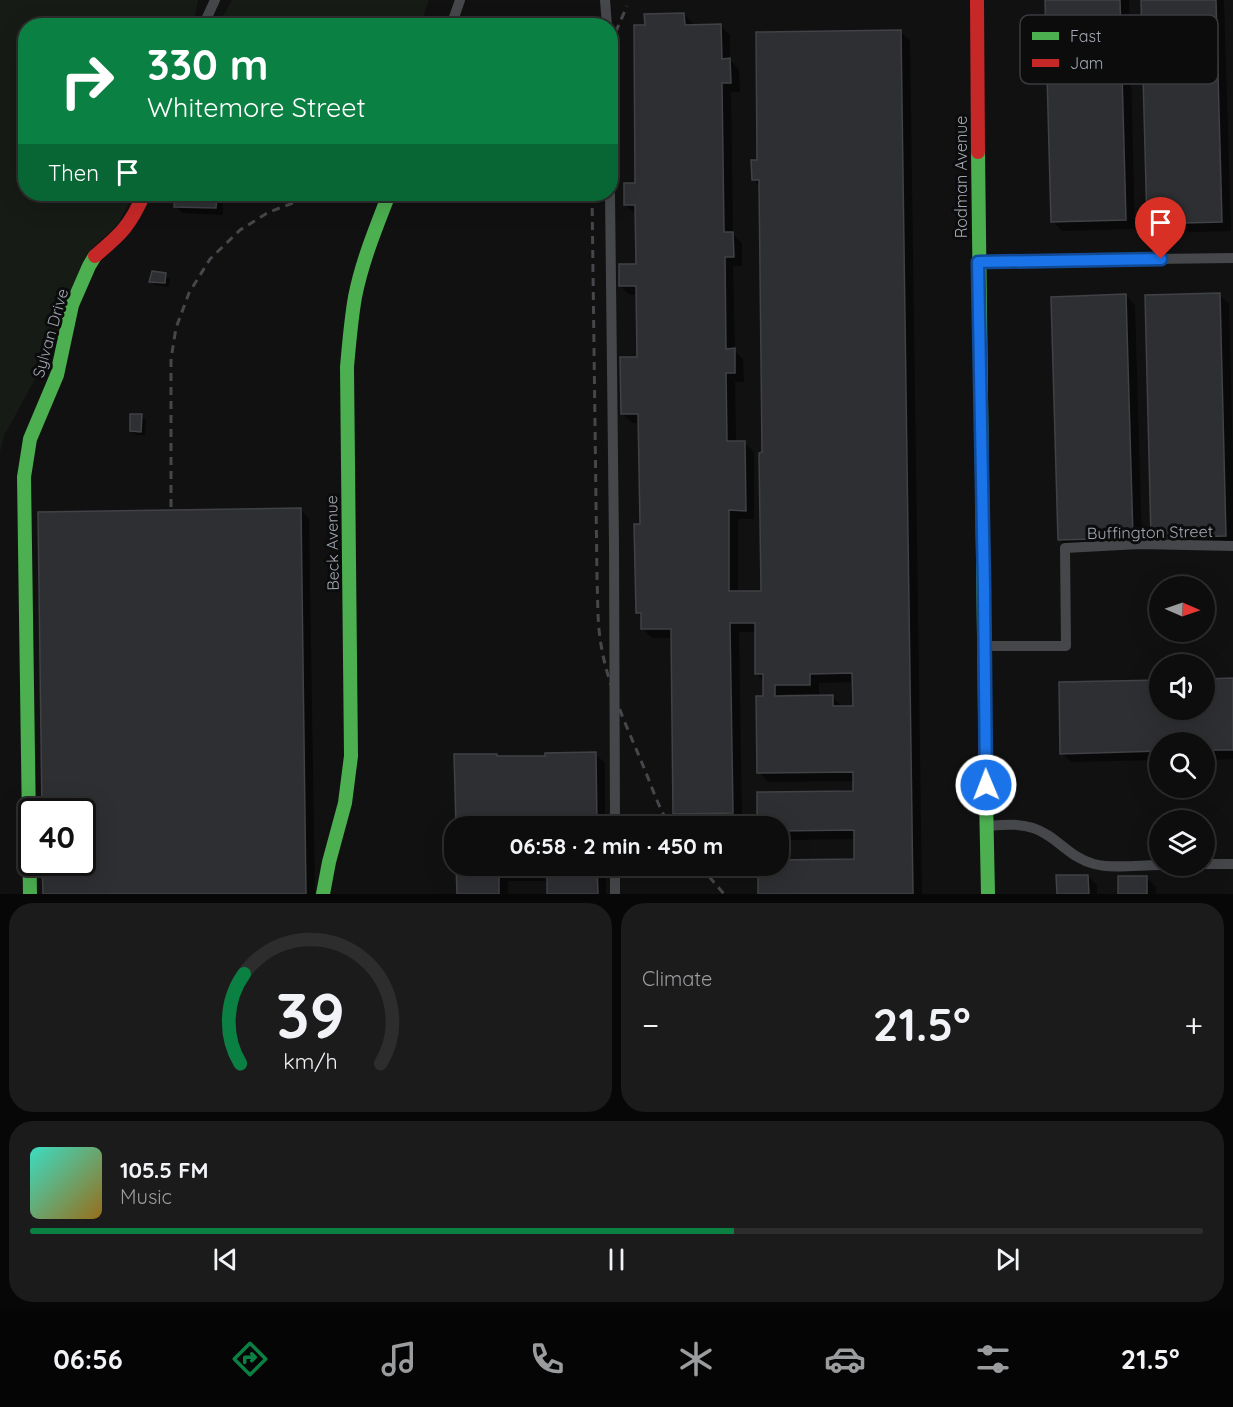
<!DOCTYPE html>
<html lang="en">
<head>
<meta charset="utf-8">
<style>
	:root { --surface:#0d0d0e; --page:#1b1b1c; --text:#f1f3f6; --muted:#9a9c9e; --line:#2d2d2e; --accent:#0b8043 }
	body { margin:0; font-family:Quicksand,sans-serif; background:var(--page); color:var(--text); height:100vh; display:flex; flex-direction:column; font-size:22px; white-space:nowrap }
	* { box-sizing:border-box; margin:0 }
	p { font-size:20px; color:var(--muted) }
	.icon { flex:none; width:33px; height:33px; fill:none; stroke:currentColor; stroke-width:2; stroke-linecap:round; stroke-linejoin:round }
	.map { position:relative; height:894px; overflow:hidden }
	.details { display:flex; flex-direction:column; gap:9px; padding:9px; background:#070708; flex:1 }
	.details>* { flex:none }
	.hud { position:absolute; left:18px; top:18px; width:600px; height:183px; border-radius:24px; box-shadow:0 6px 24px #0002,0 0 0 2px var(--line); background:#0b8043; color:#fff; overflow:hidden }
	.needle { width:39px; rotate:92deg }
	.buttons { position:absolute; left:1149px; top:576px; display:grid; gap:12px }
	.buttons a { display:grid; place-items:center; width:66px; height:66px; border-radius:50%; background:var(--surface); box-shadow:0 6px 24px #0002,0 0 0 2px var(--line); font-size:30px }
	.speed { position:absolute; left:18px; top:798px; display:flex; gap:12px; font-size:30px; font-weight:700; text-align:center }
	.speed>* { display:grid; place-content:center; width:78px; height:78px; border-radius:50%; background:var(--surface); box-shadow:0 6px 24px #0002,0 0 0 2px var(--line); line-height:1 }
	.speed .limit { border:3px solid #111; border-radius:9px; background:#fff; color:#111 }
	.pin { position:absolute; display:grid; place-items:center; width:51px; height:51px; color:#fff; margin:-62px -26px; border-radius:50% 50% 50% 0; rotate:-45deg; box-shadow:0 0 6px #0007 }
	.pin .icon { rotate:45deg }
	.me { position:absolute; width:66px; margin:-33px; rotate:359deg; stroke-linejoin:round; filter:drop-shadow(0 0 4px #0008) }
	.turn { display:flex; align-items:center; gap:21px; height:126px; padding:0 30px; font-size:27px }
	.turn .icon { width:78px; height:78px; stroke-width:2.5 }
	.turn b { display:block; font-size:42px; line-height:51px }
	.then { display:flex; align-items:center; height:57px; padding:0 30px; background:#0003; gap:12px; font-size:22px }
	.big { font-size:45px; font-weight:700; line-height:1.1 }
	.details .tile { flex:1; display:flex; flex-direction:column; justify-content:center; gap:9px; min-width:0; padding:0 21px; border-radius:24px; background:var(--page) }
	.details .dial { align-items:center; gap:0 }
	.dial svg { height:156px; overflow:visible; fill:none; stroke:var(--line); stroke-width:7; stroke-linecap:round; text-anchor:middle }
	.dial text { fill:var(--text); stroke:none }
	.song { display:flex; align-items:center; gap:18px }
	.cover { width:72px; height:72px; border-radius:9px; background:linear-gradient(135deg,hsl(170 70% 55%),hsl(40 70% 35%)) }
	.played { height:6px; border-radius:3px; background:linear-gradient(90deg,var(--accent) 60%,var(--line) 60%) }
	.keys { display:flex; justify-content:space-around; direction:ltr }
	.heat { display:flex; justify-content:space-between; align-items:center; font-size:33px; direction:ltr }
	.details .tiles { flex:1; display:grid; gap:9px; grid-template-columns:1fr 1fr }
	.tile:last-child { grid-column:span 2 }
	.trip { position:absolute; left:444px; top:816px; width:345px; height:60px; border-radius:24px; background:var(--surface); box-shadow:0 6px 24px #0002,0 0 0 2px var(--line); font-weight:700; line-height:60px; text-align:center }
	.tabs { display:flex; height:96px; justify-content:space-around; align-items:center; background:#050506; color:var(--muted) }
	.tabs .icon { width:42px; height:42px }
	.tabs .current { color:var(--accent) }
	.tabs b { font-size:27px; color:var(--text) }
	.map>svg:first-child { display:block }
</style>
</head>
<body>
<div class="map">
<svg width="1233" height="894" viewBox="0 0 1233 894">
	<rect width="100%" height="100%" fill="#111112"/>
	<g fill="#161b16">
		<path d="M 0,0 L 198,0 L 193,25 L 26,26 L 26,194 L 134,194 L 118,224 L 91,249 L 66,304 L 60,333 L 4,436 L 0,452 Z"/>
		<path d="M 232,0 L 429,0 L 420,25 L 218,25 Z"/>
	</g>
	<g fill="#0007" fill-rule="evenodd">
		<path d="M 1047,0 L 1129,0 L 1135,229 L 1062,231 L 1053,221 Z"/>
		<path d="M 1142,0 L 1224,0 L 1231,231 L 1158,233 L 1148,224 Z"/>
		<path d="M 684,14 L 693,24 L 693,26 L 721,26 L 730,35 L 730,60 L 739,69 L 740,92 L 731,92 L 733,234 L 742,243 L 742,266 L 733,266 L 735,351 L 743,359 L 744,382 L 735,382 L 736,442 L 744,442 L 754,452 L 754,519 L 738,519 L 738,593 L 762,593 L 764,454 L 760,186 L 753,179 L 759,162 L 901,32 L 910,41 L 922,894 L 760,894 L 759,866 L 778,866 L 778,854 L 785,861 L 856,860 L 855,839 L 786,840 L 786,849 L 778,849 L 778,826 L 759,826 L 758,794 L 855,792 L 855,781 L 768,782 L 759,772 L 764,697 L 764,681 L 757,674 L 756,632 L 739,632 L 742,822 L 684,823 L 675,813 L 672,638 L 652,638 L 643,629 L 643,618 L 637,613 L 641,526 L 640,423 L 632,423 L 622,413 L 639,358 L 638,295 L 630,295 L 620,286 L 638,266 L 637,214 L 635,214 L 626,205 L 637,184 L 647,27 ZM 854,682 L 854,707 L 842,706 L 832,697 L 784,697 L 784,694 L 819,694 L 819,683 Z"/>
		<path d="M 176,194 L 218,194 L 223,199 L 223,215 L 183,213 L 176,207 Z"/>
		<path d="M 165,275 L 170,279 L 169,287 L 155,285 L 151,281 Z"/>
		<path d="M 1219,294 L 1229,304 L 1233,462 L 1233,545 L 1162,547 L 1153,537 Z"/>
		<path d="M 1126,296 L 1135,305 L 1142,546 L 1069,549 L 1059,539 Z"/>
		<path d="M 141,416 L 146,420 L 145,435 L 136,435 L 131,431 Z"/>
		<path d="M 300,509 L 309,519 L 315,894 L 44,894 L 82,862 Z"/>
		<path d="M 1233,680 L 1233,759 L 1204,760 L 1204,742 L 1160,742 L 1160,760 L 1071,762 L 1062,753 L 1160,710 L 1204,710 Z"/>
		<path d="M 595,754 L 605,763 L 605,826 L 457,826 L 456,756 L 497,755 L 498,757 L 547,757 Z"/>
		<path d="M 458,866 L 606,866 L 606,894 L 549,894 L 548,881 L 508,881 L 508,894 L 458,894 Z"/>
		<path d="M 1088,876 L 1097,886 L 1097,894 L 1058,894 Z"/>
		<path d="M 1146,877 L 1156,887 L 1156,894 L 1120,894 Z"/>
	</g>
	<g fill="#2e2f32" stroke="#404246" stroke-width="1.5" fill-rule="evenodd">
		<path d="M 1045,0 L 1120,0 L 1126,220 L 1051,222 Z"/>
		<path d="M 1141,0 L 1216,0 L 1222,222 L 1147,224 Z"/>
		<path d="M 684,13 L 685,25 L 721,24 L 722,59 L 730,58 L 731,83 L 722,83 L 724,232 L 733,232 L 734,257 L 725,257 L 726,349 L 735,348 L 735,373 L 726,373 L 727,441 L 745,441 L 746,511 L 729,510 L 729,591 L 761,591 L 759,453 L 762,452 L 759,180 L 752,180 L 751,160 L 757,160 L 756,32 L 901,30 L 913,894 L 758,894 L 758,866 L 778,866 L 778,860 L 854,859 L 854,830 L 778,831 L 778,826 L 757,826 L 757,792 L 853,791 L 853,772 L 757,773 L 756,696 L 763,696 L 763,674 L 755,674 L 755,623 L 730,623 L 733,813 L 673,814 L 671,629 L 641,629 L 641,613 L 636,613 L 634,524 L 640,524 L 638,414 L 621,414 L 620,357 L 637,357 L 636,286 L 619,286 L 619,264 L 636,264 L 635,205 L 624,205 L 624,183 L 635,183 L 634,25 L 645,25 L 644,14 ZM 852,673 L 853,706 L 833,706 L 833,695 L 775,696 L 775,685 L 810,685 L 810,674 Z"/>
		<path d="M 175,194 L 217,194 L 216,208 L 174,207 Z"/>
		<path d="M 152,271 L 166,273 L 165,283 L 149,282 Z"/>
		<path d="M 1220,293 L 1226,536 L 1151,538 L 1145,295 Z"/>
		<path d="M 1126,294 L 1133,538 L 1058,540 L 1051,297 Z"/>
		<path d="M 130,414 L 142,414 L 141,432 L 130,431 Z"/>
		<path d="M 301,508 L 306,894 L 43,894 L 42,862 L 82,862 L 82,812 L 42,812 L 38,512 Z"/>
		<path d="M 1233,678 L 1233,750 L 1204,750 L 1204,742 L 1160,742 L 1160,751 L 1060,754 L 1059,682 L 1160,680 L 1160,710 L 1204,710 L 1204,679 Z"/>
		<path d="M 596,752 L 597,826 L 456,826 L 454,754 L 497,754 L 497,756 L 545,756 L 545,753 Z"/>
		<path d="M 456,866 L 597,866 L 598,894 L 547,894 L 547,872 L 499,872 L 499,894 L 457,894 Z"/>
		<path d="M 1056,875 L 1088,875 L 1089,894 L 1057,894 Z"/>
		<rect x="1118" y="876" width="29" height="18"/>
	</g>
	<g fill="none" stroke-linecap="round" stroke-linejoin="round">
		<g stroke="#46474a" stroke-width="10">
			<path d="M 605,0 L 607,26"/>
			<path d="M 203,26 L 215,0"/>
			<path d="M 451,26 L 460,0"/>
			<path d="M 610,194 L 614,544 L 615,826"/>
			<path d="M 978,262 L 995,261 L 1233,258"/>
			<path d="M 985,646 L 1066,646 L 1065,548 L 1140,544 L 1233,546"/>
			<path d="M 987,826 C 1001,825 1019,823 1033,828 C 1056,835 1069,858 1094,864 C 1113,869 1139,865 1160,865"/>
			<path d="M 1204,864 L 1233,864"/>
			<path d="M 615,866 L 615,894"/>
		</g>
		<g stroke="#4caf50" stroke-width="14">
			<path d="M 978,152 L 984,637"/>
			<path d="M 986,797 L 988,894"/>
			<path d="M 30,894 L 24,477 L 30,439 L 57,375 L 72,305 L 89,266 L 95,256"/>
			<path d="M 323,894 L 329,862 L 345,803 L 351,756 L 347,367 C 349,344 351,320 355,297 C 362,261 376,228 389,194"/>
		</g>
		<g stroke="#c62828" stroke-width="14">
			<path d="M 977,0 L 978,152"/>
			<path d="M 95,256 C 121,234 130,226 144,194"/>
			<path d="M 984,637 L 986,797"/>
		</g>
		<g stroke="#46474a" stroke-width="3" stroke-dasharray="8 6" stroke-linecap="butt">
			<path d="M 610,45 L 627,6"/>
			<path d="M 592,194 L 597,577 C 598,601 597,626 602,650 C 609,689 627,727 642,763 C 651,784 658,807 670,826"/>
			<path d="M 171,507 L 171,359 L 176,328 L 189,293 L 210,259 L 240,230 L 269,212 L 317,194"/>
			<path d="M 700,866 L 724,894"/>
		</g>
	</g>
	<g fill="none" stroke-linecap="round" stroke-linejoin="round">
		<g stroke="#114b97" stroke-width="15">
			<path id="route" d="M 986,785 L 984,588 L 978,262 L 1161,259"/>
		</g>
		<use href="#route" stroke="#1a73e8" stroke-width="10"/>
	</g>
	<g text-anchor="middle" stroke-width="6" stroke-linejoin="round" paint-order="stroke">
		<g font-size="16" fill="#a2a8b3" stroke="#0c0c0d">
			<text transform="translate(961 177) rotate(-90)" y="6">Rodman Avenue</text>
			<text transform="translate(50 333) rotate(-74)" y="6">Sylvan Drive</text>
			<text transform="translate(1150 532) rotate(-1)" y="6">Buffington Street</text>
			<text transform="translate(332 543) rotate(-91)" y="6">Beck Avenue</text>
		</g>
	</g>
	<rect x="1020" y="15" width="198" height="69" rx="9" fill="#0c0c0d" stroke="#393b3f" stroke-width="1.5"/>
	<rect x="1032" y="32" width="27" height="8" fill="#4caf50"/>
	<rect x="1032" y="59" width="27" height="8" fill="#c62828"/>
	<g font-size="16" fill="#a2a8b3">
		<text x="1070" y="42">Fast</text>
		<text x="1070" y="69">Jam</text>
	</g>
</svg>
<div class="buttons">
<a><svg class="needle" viewBox="-14 -14 28 28"><path d="M0-13l5 13h-10z" fill="#e53935"/><path d="M0 13l5-13h-10z" fill="#9a9c9e"/></svg></a>
<a><svg class="icon" aria-label="sound" viewBox="0 0 24 24"><path d="M4 9h4l5-4v14l-5-4H4zM17 9q2 3 0 6"/></svg></a>
<a><svg class="icon" aria-label="search" viewBox="0 0 24 24"><circle cx="10" cy="10" r="6"/><path d="M15 15l6 6"/></svg></a>
<a><svg class="icon" aria-label="layers" viewBox="0 0 24 24"><path d="M12 4l9 5-9 5-9-5zM3 14l9 5 9-5"/></svg></a>
</div>
<div class="speed"><div class="limit">40</div></div>
<div class="pin" style="left:1161px;top:259px;background:#d93025"><svg class="icon" aria-label="arrive" viewBox="0 0 24 24"><path d="M6 21V4h12l-3 4 3 4H6"/></svg></div>
<svg class="me" style="left:986px;top:785px" viewBox="-20 -20 40 40"><circle r="17" fill="#1a73e8" stroke="#fff" stroke-width="3"/><path d="M0-11L8 9 0 5-8 9z" fill="#fff"/></svg>
<div class="trip">06:58 · 2 min · 450 m</div>
<div class="hud">
<div class="turn"><svg class="icon" aria-label="right" viewBox="0 0 24 24"><path d="M7 20v-9h11M14 6l5 5-5 5"/></svg><div><b>330 m</b>Whitemore Street</div></div>
<div class="then">Then<svg class="icon" aria-label="arrive" viewBox="0 0 24 24"><path d="M6 21V4h12l-3 4 3 4H6"/></svg></div>
</div>
</div>
<section class="details">
<div class="tiles">
<div class="tile dial"><svg viewBox="0 0 100 80">
<path d="M14 69A42 42 0 1 1 86 69"/>
<path d="M14 69A42 42 0 0 1 16 23" stroke="#0b8043"/>
<text x="50" y="56" font-size="32" font-weight="700">39</text>
<text x="50" y="72" font-size="11">km/h</text>
</svg></div>
<div class="tile"><p>Climate</p>
<div class="heat"><a>−</a><b class="big">21.5°</b><a>+</a></div>
</div>
<div class="tile">
<div class="song"><i class="cover"></i><div><b>105.5 FM</b><p>Music</p></div></div>
<div class="played"></div>
<div class="keys"><svg class="icon" aria-label="previous" viewBox="0 0 24 24"><path d="M18 5L8 12l10 7zM5 5v14"/></svg><svg class="icon" aria-label="pause" viewBox="0 0 24 24"><path d="M8 5v14M16 5v14"/></svg><svg class="icon" aria-label="next" viewBox="0 0 24 24"><path d="M6 5l10 7-10 7zM19 5v14"/></svg></div>
</div>
</div>
</section>
<nav class="tabs">
<b>06:56</b>
<svg class="icon current" aria-label="directions" viewBox="0 0 24 24"><path d="M12 3l9 9-9 9-9-9zM9 14v-3h6M13 9l2 2-2 2"/></svg>
<svg class="icon" aria-label="music" viewBox="0 0 24 24"><path d="M9 18V5l10-2v13"/><circle cx="6" cy="18" r="3"/><circle cx="16" cy="16" r="3"/></svg>
<svg class="icon" aria-label="phone" viewBox="0 0 24 24"><path d="M5 4h4l2 5-3 2q2 4 5 5l2-3 5 2v4C11 20 4 13 5 4z"/></svg>
<svg class="icon" aria-label="climate" viewBox="0 0 24 24"><path d="M12 3v18M4 7l16 10M4 17L20 7"/></svg>
<svg class="icon" aria-label="car" viewBox="0 0 24 24"><path d="M5 17H2v-5l4-1 3-4h7l3 4 3 1v5h-3M9 17h6M6 11h13"/><circle cx="7" cy="17" r="2"/><circle cx="17" cy="17" r="2"/></svg>
<svg class="icon" aria-label="filters" viewBox="0 0 24 24"><path d="M4 7h16M4 17h16"/><circle cx="9" cy="7" r="2"/><circle cx="15" cy="17" r="2"/></svg>
<b>21.5°</b>
</nav>
</body>
</html>
